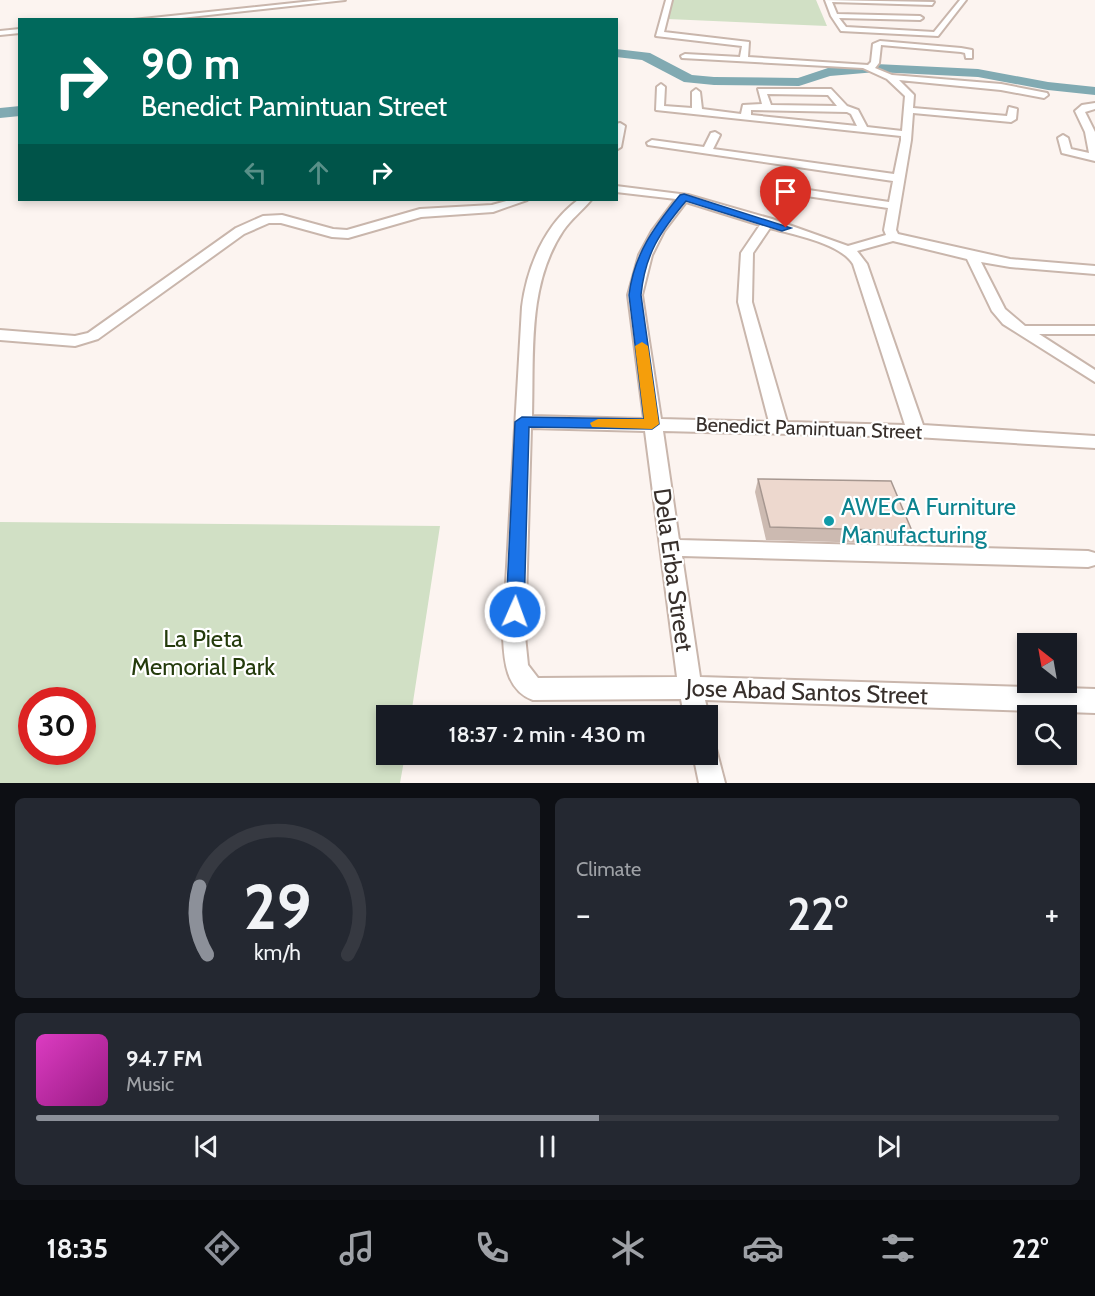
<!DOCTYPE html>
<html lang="en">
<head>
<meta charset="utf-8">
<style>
	:root { --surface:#171b24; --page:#242831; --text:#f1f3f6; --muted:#9ea1a6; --line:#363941; --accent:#8c9099 }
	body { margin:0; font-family:Cabin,sans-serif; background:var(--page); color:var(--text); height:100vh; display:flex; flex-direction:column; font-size:22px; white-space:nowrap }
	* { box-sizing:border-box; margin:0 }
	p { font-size:20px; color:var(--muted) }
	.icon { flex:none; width:33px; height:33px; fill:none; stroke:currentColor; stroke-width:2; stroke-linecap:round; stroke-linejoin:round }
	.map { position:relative; height:783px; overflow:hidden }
	.panel { display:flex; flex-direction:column; gap:15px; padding:15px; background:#0d0f14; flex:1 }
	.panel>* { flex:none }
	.hud { position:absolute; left:18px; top:18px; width:600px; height:183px; border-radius:0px; box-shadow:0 3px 9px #0003; background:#00695c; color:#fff; overflow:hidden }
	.needle { width:39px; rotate:329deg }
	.fabs { position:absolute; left:1017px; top:633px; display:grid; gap:12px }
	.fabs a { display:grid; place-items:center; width:60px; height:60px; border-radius:0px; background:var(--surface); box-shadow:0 3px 9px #0003; font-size:30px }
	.speed { position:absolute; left:18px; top:687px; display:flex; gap:12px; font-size:30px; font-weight:700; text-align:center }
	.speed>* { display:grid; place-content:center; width:78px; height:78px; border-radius:50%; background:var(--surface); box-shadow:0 3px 9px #0003; line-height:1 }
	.speed .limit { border:9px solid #d22; background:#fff; color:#111 }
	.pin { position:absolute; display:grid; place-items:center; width:51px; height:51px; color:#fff; margin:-62px -26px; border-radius:50% 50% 50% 0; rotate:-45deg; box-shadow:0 0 6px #0007 }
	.pin .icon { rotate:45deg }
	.me { position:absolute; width:66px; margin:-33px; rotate:2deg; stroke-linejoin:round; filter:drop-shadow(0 0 4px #0008) }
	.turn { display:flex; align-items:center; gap:21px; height:126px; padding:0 24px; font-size:27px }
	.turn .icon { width:78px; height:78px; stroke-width:2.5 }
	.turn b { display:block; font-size:42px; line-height:51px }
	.lanes { display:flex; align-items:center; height:57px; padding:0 24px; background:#0003; justify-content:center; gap:30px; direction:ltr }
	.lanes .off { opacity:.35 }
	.big { font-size:45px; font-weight:600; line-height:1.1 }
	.panel .card { flex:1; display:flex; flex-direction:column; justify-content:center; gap:9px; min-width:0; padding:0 21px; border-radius:9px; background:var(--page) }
	.panel .dial { align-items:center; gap:0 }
	.dial svg { height:156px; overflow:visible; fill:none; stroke:var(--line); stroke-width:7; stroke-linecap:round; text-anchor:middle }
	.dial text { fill:var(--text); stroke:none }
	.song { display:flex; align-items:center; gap:18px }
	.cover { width:72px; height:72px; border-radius:9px; background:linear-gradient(135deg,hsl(310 70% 55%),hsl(310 70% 35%)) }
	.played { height:6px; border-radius:3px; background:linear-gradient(90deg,var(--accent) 55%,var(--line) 55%) }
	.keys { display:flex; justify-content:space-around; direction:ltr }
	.heat { display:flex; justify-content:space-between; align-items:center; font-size:33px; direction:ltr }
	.panel .tiles { flex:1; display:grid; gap:15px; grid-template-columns:1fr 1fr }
	.card:last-child { grid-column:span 2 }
	.trip { position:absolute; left:376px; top:705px; width:342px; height:60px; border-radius:0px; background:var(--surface); box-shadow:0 3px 9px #0003; font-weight:600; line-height:60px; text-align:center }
	.dock { display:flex; height:96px; justify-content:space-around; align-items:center; background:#090b0e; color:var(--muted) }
	.dock .icon { width:42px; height:42px }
	.dock .selected { color:var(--accent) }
	.dock b { font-size:27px; color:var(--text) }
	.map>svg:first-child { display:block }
</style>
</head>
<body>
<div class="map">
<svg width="1095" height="783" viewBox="0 0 1095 783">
	<rect width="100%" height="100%" fill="#fcf4f0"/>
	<g fill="#d1e0c5" fill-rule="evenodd">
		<path d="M 672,0 L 816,0 L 827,26 L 668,19 Z"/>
		<path d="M 0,522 L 440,526 L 411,715 L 387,716 L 387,754 L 405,755 L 400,783 L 0,783 ZM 32,700 L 82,700 L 82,752 L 32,752 Z"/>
	</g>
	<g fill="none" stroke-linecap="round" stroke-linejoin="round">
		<g fill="#81aab2" fill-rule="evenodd">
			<path d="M 616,49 L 650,53 L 692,75 L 714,77 L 798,78 L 828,68 L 876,64 L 978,69 L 1048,82 L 1095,87 L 1095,95 L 1048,90 L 978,77 L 876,72 L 830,76 L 799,86 L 714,85 L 684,82 L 642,60 L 616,57 Z"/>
			<path d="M 20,106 L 20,116 L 0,118 L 0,108 Z"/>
		</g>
		<g stroke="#c9b6ac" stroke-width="4">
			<g id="minor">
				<path d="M 322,0 L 345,0 L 163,20 L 133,20 Z"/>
				<path d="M 666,0 L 672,0 L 664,32 L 749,42 L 748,57 L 868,65 L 871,62 L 873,44 L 880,41 L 961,48 L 972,50 L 972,58 L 966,58 L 965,53 L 961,52 L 881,45 L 879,63 L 875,68 L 892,75 L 1001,84 L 1047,93 L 1048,95 L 1044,98 L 1001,90 L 899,80 L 914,95 L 913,108 L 1007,116 L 1009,107 L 1017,109 L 1016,119 L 1011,122 L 913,113 L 911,140 L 896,230 L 898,234 L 1010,259 L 1095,266 L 1095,274 L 1010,267 L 981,262 L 1005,309 L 1025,326 L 1095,326 L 1095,334 L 1039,334 L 1095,370 L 1095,382 L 1003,324 L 992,311 L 967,259 L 893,241 L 857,251 L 867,264 L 923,425 L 1095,436 L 1095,448 L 916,437 L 663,431 L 679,540 L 1088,551 L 1095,553 L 1095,565 L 1088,567 L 682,556 L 700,677 L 1095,689 L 1095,713 L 705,700 L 709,716 L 708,719 L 708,716 L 684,716 L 681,699 L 533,700 C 506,690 504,661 503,636 L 522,307 C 527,267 545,224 578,200 L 591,200 C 582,211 571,219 563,231 C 527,285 534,354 532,416 L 644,419 L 628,295 L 639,255 L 652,231 L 676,199 L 616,192 L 616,186 L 688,195 L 772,219 L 848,246 L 886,235 L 884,230 L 888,208 L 793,194 L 768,185 L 774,182 L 795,188 L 889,202 L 893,181 L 648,145 L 647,143 L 652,140 L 704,147 L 711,133 L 715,132 L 720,135 L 713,149 L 894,174 L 901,140 L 901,136 L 656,110 L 657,87 L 661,84 L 665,87 L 664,106 L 692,108 L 692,92 L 696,89 L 700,92 L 702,109 L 741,114 L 743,105 L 762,104 L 758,89 L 831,89 L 847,106 L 858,110 L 867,127 L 902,131 L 905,96 L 887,79 L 863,68 L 682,58 L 681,56 L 685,54 L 740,57 L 742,46 L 656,36 ZM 767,94 L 828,95 L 837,106 L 771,105 ZM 751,110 L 847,112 L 851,114 L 857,126 L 751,115 ZM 686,202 L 760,225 L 741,253 L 738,302 L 769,422 L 661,419 L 642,295 L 652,255 L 664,231 ZM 770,228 C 794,235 840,243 853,264 L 905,425 L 787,422 L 752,302 L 753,253 ZM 531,428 L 645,431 L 677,677 L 538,678 L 528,665 L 525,636 Z"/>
				<path d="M 825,0 L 934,2 L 932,5 L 832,2 L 837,14 L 920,16 L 923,18 L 920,20 L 839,18 L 846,27 L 934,32 L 960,0 L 966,0 L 938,36 L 841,31 L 831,16 Z"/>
				<path d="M 20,29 L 20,33 L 0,35 L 0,31 Z"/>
				<path d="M 1095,103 L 1095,109 L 1085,112 L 1095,132 L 1095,161 L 1062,153 L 1058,138 L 1063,135 L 1068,138 L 1071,149 L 1089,153 L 1085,132 L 1075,111 L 1082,105 Z"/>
				<path d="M 620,123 L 625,126 L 621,147 L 616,150 L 616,124 Z"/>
				<path d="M 510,200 L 527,200 L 493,212 L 421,217 L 348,238 L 332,237 L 281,223 L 269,223 L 244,234 L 98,339 L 75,346 L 0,340 L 0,330 L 75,336 L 88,333 L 236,228 L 263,216 L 282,215 L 333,229 L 347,230 L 420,209 L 492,205 Z"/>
				<path d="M 708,742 L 715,745 L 725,783 L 699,783 L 693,754 L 708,754 Z"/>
			</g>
		</g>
		<use href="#minor" fill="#fff" fill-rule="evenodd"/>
	</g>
	<path fill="#ccbab1" d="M 758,479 L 912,531 L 906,544 L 766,540 L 755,492 Z"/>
	<path fill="#edd8ce" stroke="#a69790" stroke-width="1.5" d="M 758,479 L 891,481 L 912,531 L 770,527 Z"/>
	<path fill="#1a73e8" stroke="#114b97" stroke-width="1.5" d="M 684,194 L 791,228 L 782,231 L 686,201 C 660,232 645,254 641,295 L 659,424 L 652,429 L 529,427 L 524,612 L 522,618 L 515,620 L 509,618 L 506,612 L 515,422 L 522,417 L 644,419 L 629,295 C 634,254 654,227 680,195 Z"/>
	<path fill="#f59e0b" d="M 642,342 L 648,346 L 659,424 L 652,429 L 592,427 L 590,423 L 598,419 L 644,419 L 635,346 Z"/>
	<circle fill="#0f9aa8" stroke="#fff" stroke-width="2" cx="829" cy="521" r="6"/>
	<g text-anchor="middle" stroke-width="4.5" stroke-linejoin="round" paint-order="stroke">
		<g font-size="20" fill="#372f2b" stroke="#fff">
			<text transform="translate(809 428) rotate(2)" y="7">Benedict Pamintuan Street</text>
		</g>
		<g font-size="24" fill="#0d838f" stroke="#fff" text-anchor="start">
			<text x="841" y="515">AWECA Furniture<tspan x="841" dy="28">Manufacturing</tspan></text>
		</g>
		<g font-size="24" fill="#372f2b" stroke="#fff">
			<text transform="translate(673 570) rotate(82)" y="8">Dela Erba Street</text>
			<text transform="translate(807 692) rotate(2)" y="8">Jose Abad Santos Street</text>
		</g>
		<g font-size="24" fill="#243b0c" stroke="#fff">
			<text x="203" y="647">La Pieta<tspan x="203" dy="28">Memorial Park</tspan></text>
		</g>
	</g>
</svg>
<div class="fabs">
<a><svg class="needle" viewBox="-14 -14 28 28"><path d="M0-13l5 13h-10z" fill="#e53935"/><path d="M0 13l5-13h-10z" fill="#9ea1a6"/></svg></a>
<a><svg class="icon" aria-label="search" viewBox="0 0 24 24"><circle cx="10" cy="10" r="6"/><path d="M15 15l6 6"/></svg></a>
</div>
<div class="speed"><div class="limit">30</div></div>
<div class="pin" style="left:786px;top:228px;background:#d93025"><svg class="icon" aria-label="arrive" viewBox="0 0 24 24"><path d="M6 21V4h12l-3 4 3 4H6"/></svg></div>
<svg class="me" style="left:515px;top:612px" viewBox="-20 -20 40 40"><circle r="17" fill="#1a73e8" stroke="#fff" stroke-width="3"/><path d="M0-11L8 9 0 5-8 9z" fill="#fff"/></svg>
<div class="trip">18:37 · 2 min · 430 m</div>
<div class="hud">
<div class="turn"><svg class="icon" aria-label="right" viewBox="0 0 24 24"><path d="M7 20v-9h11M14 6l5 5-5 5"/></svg><div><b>90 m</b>Benedict Pamintuan Street</div></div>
<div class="lanes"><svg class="icon off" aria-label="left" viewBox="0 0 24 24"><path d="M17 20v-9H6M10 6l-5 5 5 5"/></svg><svg class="icon off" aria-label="ahead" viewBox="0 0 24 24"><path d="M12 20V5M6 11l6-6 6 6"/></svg><svg class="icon" aria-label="right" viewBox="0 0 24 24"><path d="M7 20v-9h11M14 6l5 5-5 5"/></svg></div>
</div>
</div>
<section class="panel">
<div class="tiles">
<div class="card dial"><svg viewBox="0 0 100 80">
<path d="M14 69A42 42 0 1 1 86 69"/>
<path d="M14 69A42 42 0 0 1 10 34" stroke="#8c9099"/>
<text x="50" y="56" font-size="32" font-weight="700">29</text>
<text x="50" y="72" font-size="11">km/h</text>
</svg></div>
<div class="card"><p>Climate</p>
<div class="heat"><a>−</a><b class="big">22°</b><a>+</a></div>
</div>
<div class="card">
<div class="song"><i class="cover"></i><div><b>94.7 FM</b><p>Music</p></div></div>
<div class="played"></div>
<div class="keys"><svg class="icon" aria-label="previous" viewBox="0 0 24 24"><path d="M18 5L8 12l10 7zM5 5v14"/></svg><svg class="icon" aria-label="pause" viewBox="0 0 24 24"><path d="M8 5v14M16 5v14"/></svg><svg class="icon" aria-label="next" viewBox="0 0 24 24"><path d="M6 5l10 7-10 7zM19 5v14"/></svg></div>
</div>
</div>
</section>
<nav class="dock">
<b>18:35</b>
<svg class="icon selected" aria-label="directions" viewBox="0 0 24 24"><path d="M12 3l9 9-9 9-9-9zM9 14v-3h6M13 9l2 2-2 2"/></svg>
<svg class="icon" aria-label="music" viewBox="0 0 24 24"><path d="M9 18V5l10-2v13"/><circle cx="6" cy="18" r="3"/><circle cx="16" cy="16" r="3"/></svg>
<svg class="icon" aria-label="phone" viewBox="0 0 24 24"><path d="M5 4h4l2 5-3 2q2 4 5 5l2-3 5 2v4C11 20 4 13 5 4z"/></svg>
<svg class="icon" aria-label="climate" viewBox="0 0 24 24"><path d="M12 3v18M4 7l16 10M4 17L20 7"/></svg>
<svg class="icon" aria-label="car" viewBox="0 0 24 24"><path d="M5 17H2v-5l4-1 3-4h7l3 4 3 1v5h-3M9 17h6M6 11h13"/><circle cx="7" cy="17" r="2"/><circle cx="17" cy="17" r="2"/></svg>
<svg class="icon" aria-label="filters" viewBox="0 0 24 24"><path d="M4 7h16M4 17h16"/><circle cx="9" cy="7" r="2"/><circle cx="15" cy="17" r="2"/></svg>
<b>22°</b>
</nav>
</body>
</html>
